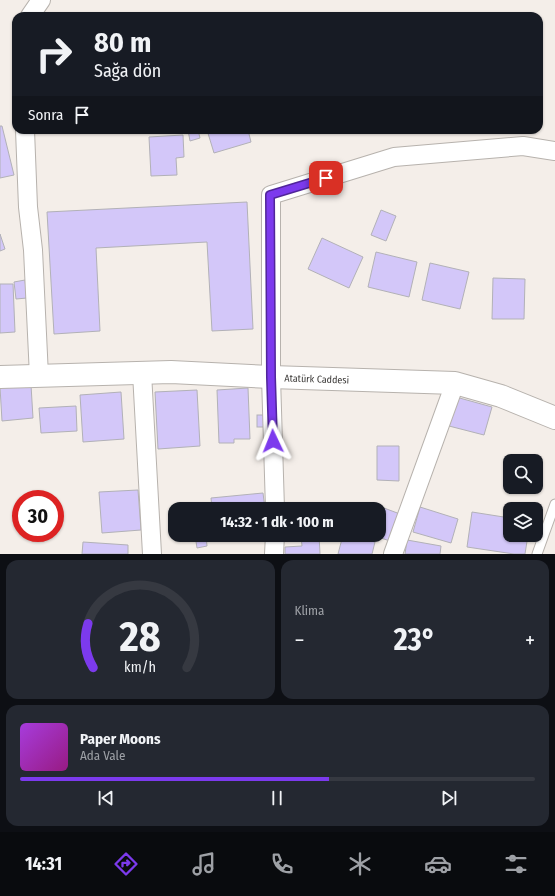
<!DOCTYPE html>
<html lang="tr">
<head>
<meta charset="utf-8">
<style>
	:root { --surface:#171b24; --page:#242831; --text:#f1f3f6; --muted:#9ea1a6; --line:#363941; --accent:#7c3aed }
	body { margin:0; font-family:"Fira Sans Condensed",sans-serif; background:var(--page); color:var(--text); height:100vh; display:flex; flex-direction:column; font-size:15px; white-space:nowrap }
	* { box-sizing:border-box; margin:0 }
	p { font-size:13px; color:var(--muted) }
	.icon { flex:none; width:22px; height:22px; fill:none; stroke:currentColor; stroke-width:2; stroke-linecap:round; stroke-linejoin:round }
	.map { position:relative; height:554px; overflow:hidden }
	.side { display:flex; flex-direction:column; gap:6px; padding:6px; background:#0d0f14; flex:1 }
	.side>* { flex:none }
	.guide { position:absolute; left:12px; top:12px; width:531px; height:122px; border-radius:12px; box-shadow:0 1px 3px #0004; background:#171b24; color:var(--text); overflow:hidden }
	.fabs { position:absolute; left:503px; top:454px; display:grid; gap:8px }
	.fabs a { display:grid; place-items:center; width:40px; height:40px; border-radius:8px; background:var(--surface); box-shadow:0 1px 3px #0004; font-size:20px }
	.speed { position:absolute; left:12px; top:490px; display:flex; gap:8px; font-size:20px; font-weight:700; text-align:center }
	.speed>* { display:grid; place-content:center; width:52px; height:52px; border-radius:50%; background:var(--surface); box-shadow:0 1px 3px #0004; line-height:1 }
	.speed .limit { border:6px solid #d22; background:#fff; color:#111 }
	.pin { position:absolute; display:grid; place-items:center; width:34px; height:34px; color:#fff; margin:-17px; border-radius:8px; box-shadow:0 2px 6px #0006 }
	.me { position:absolute; width:44px; margin:-22px; rotate:358deg; stroke-linejoin:round; filter:drop-shadow(0 0 3px #0008) }
	.turn { display:flex; align-items:center; gap:14px; height:84px; padding:0 16px; font-size:18px }
	.turn .icon { width:52px; height:52px; stroke-width:2.5 }
	.turn b { display:block; font-size:28px; line-height:34px }
	.then { display:flex; align-items:center; height:38px; padding:0 16px; background:#0003; gap:8px; font-size:15px }
	.big { font-size:30px; font-weight:700; line-height:1.1 }
	.side .card { flex:1; display:flex; flex-direction:column; justify-content:center; gap:6px; min-width:0; padding:0 14px; border-radius:12px; background:var(--page) }
	.side .dial { align-items:center; gap:0 }
	.dial svg { height:104px; overflow:visible; fill:none; stroke:var(--line); stroke-width:7; stroke-linecap:round; text-anchor:middle }
	.dial text { fill:var(--text); stroke:none }
	.song { display:flex; align-items:center; gap:12px }
	.cover { width:48px; height:48px; border-radius:6px; background:linear-gradient(135deg,hsl(280 70% 55%),hsl(310 70% 35%)) }
	.played { height:4px; border-radius:2px; background:linear-gradient(90deg,var(--accent) 60%,var(--line) 60%) }
	.keys { display:flex; justify-content:space-around; direction:ltr }
	.heat { display:flex; justify-content:space-between; align-items:center; font-size:22px; direction:ltr }
	.side .tiles { flex:1; display:grid; gap:6px; grid-template-columns:1fr 1fr }
	.card:last-child { grid-column:span 2 }
	.trip { position:absolute; left:168px; top:502px; width:218px; height:40px; border-radius:12px; background:var(--surface); box-shadow:0 1px 3px #0004; font-weight:700; line-height:40px; text-align:center }
	.tab-bar { display:flex; height:64px; justify-content:space-around; align-items:center; background:#090b0e; color:var(--muted) }
	.tab-bar .icon { width:28px; height:28px }
	.tab-bar .on { color:var(--accent) }
	.tab-bar b { font-size:18px; color:var(--text) }
	.map>svg:first-child { display:block }
</style>
</head>
<body>
<div class="map">
<svg width="555" height="554" viewBox="0 0 555 554">
	<rect width="100%" height="100%" fill="#f4eee9"/>
	<g fill="#d3c7f9" stroke="#b2b1b7">
		<path d="M 0,126 L 2,126 L 14,175 L 0,178 Z"/>
		<path d="M 188,130 L 198,130 L 200,138 L 190,141 Z"/>
		<path d="M 207,130 L 248,130 L 251,142 L 214,153 Z"/>
		<path d="M 183,135 L 184,157 L 176,158 L 177,175 L 151,176 L 149,137 Z"/>
		<path d="M 247,202 L 253,329 L 212,331 L 207,242 L 96,248 L 100,331 L 54,334 L 47,212 Z"/>
		<path d="M 381,210 L 396,216 L 386,241 L 371,235 Z"/>
		<path d="M 0,234 L 5,249 L 0,251 Z"/>
		<path d="M 322,238 L 363,257 L 349,288 L 308,269 Z"/>
		<path d="M 376,252 L 417,262 L 409,297 L 368,287 Z"/>
		<path d="M 430,263 L 469,272 L 460,309 L 422,300 Z"/>
		<path d="M 493,278 L 525,279 L 524,319 L 492,319 Z"/>
		<path d="M 25,280 L 27,298 L 16,299 L 14,282 Z"/>
		<path d="M 0,284 L 13,284 L 15,332 L 0,333 Z"/>
		<path d="M 31,385 L 33,418 L 2,421 L 0,387 Z"/>
		<path d="M 248,388 L 250,439 L 234,439 L 234,443 L 219,443 L 217,390 Z"/>
		<path d="M 197,390 L 200,446 L 158,449 L 155,392 Z"/>
		<path d="M 121,392 L 124,439 L 83,442 L 80,395 Z"/>
		<path d="M 456,397 L 492,407 L 484,435 L 449,426 Z"/>
		<path d="M 76,406 L 77,431 L 41,433 L 39,408 Z"/>
		<rect x="257" y="415" width="10" height="12"/>
		<path d="M 377,446 L 399,446 L 399,481 L 377,480 Z"/>
		<path d="M 138,490 L 141,530 L 102,533 L 99,492 Z"/>
		<path d="M 263,493 L 265,509 L 212,509 L 211,498 Z"/>
		<path d="M 420,507 L 458,519 L 451,543 L 413,532 Z"/>
		<path d="M 384,508 L 400,514 L 390,541 L 378,537 L 379,521 Z"/>
		<path d="M 472,512 L 510,518 L 510,535 L 528,535 L 525,554 L 514,554 L 467,547 Z"/>
		<path d="M 195,535 L 206,535 L 207,546 L 197,548 Z"/>
		<path d="M 301,535 L 319,535 L 320,554 L 285,554 L 285,547 L 302,546 Z"/>
		<path d="M 343,535 L 349,535 L 375,542 L 372,554 L 338,554 Z"/>
		<path d="M 407,540 L 441,546 L 440,554 L 405,554 Z"/>
		<path d="M 83,542 L 128,545 L 128,554 L 82,554 Z"/>
	</g>
	<g fill="none" stroke-linecap="round" stroke-linejoin="round">
		<g stroke="#b7b2ad" stroke-width="11">
			<path id="lane" d="M 537,554 L 555,504"/>
		</g>
		<g stroke="#b7b2ad" stroke-width="20">
			<g id="street">
				<path d="M 30,16 L 41,0"/>
				<path d="M 25,130 L 28,207 L 33,250 L 39,376"/>
				<path d="M 142,373 L 152,554"/>
				<path d="M 275,509 L 271,377 L 271,195 L 394,157 L 523,146 L 555,151"/>
				<path d="M 274,554 L 275,535"/>
				<path d="M 393,554 L 455,383"/>
			</g>
		</g>
		<g stroke="#b7b2ad" stroke-width="24">
			<g id="secondary">
				<path id="s1" d="M 0,377 L 171,372 L 271,377 L 455,383 L 501,396 L 555,418"/>
			</g>
		</g>
		<use href="#lane" stroke="#fff" stroke-width="9"/>
		<use href="#street" stroke="#fff" stroke-width="18"/>
		<use href="#secondary" stroke="#fff" stroke-width="22"/>
	</g>
	<g fill="none" stroke-linecap="round" stroke-linejoin="round">
		<g stroke="#51269a" stroke-width="10">
			<path id="route" d="M 273,441 L 271,377 L 270,195 L 326,178"/>
		</g>
		<use href="#route" stroke="#7c3aed" stroke-width="7"/>
	</g>
	<g text-anchor="middle" stroke-width="3" stroke-linejoin="round" paint-order="stroke">
		<g font-size="10" fill="#3c3a38" stroke="#fffcfa">
			<text dy="4" stroke="none"><textPath href="#s1" startOffset="317">Atatürk Caddesi</textPath></text>
		</g>
	</g>
</svg>
<div class="fabs">
<a><svg class="icon" aria-label="search" viewBox="0 0 24 24"><circle cx="10" cy="10" r="6"/><path d="M15 15l6 6"/></svg></a>
<a><svg class="icon" aria-label="layers" viewBox="0 0 24 24"><path d="M12 4l9 5-9 5-9-5zM3 14l9 5 9-5"/></svg></a>
</div>
<div class="speed"><div class="limit">30</div></div>
<div class="pin" style="left:326px;top:178px;background:#d93025"><svg class="icon" aria-label="arrive" viewBox="0 0 24 24"><path d="M6 21V4h12l-3 4 3 4H6"/></svg></div>
<svg class="me" style="left:273px;top:441px" viewBox="-20 -20 40 40"><path d="M0-17L14 15 0 8-14 15z" fill="#7c3aed" stroke="#fff" stroke-width="4"/></svg>
<div class="trip">14:32 · 1 dk · 100 m</div>
<div class="guide">
<div class="turn"><svg class="icon" aria-label="right" viewBox="0 0 24 24"><path d="M7 20v-9h11M14 6l5 5-5 5"/></svg><div><b>80 m</b>Sağa dön</div></div>
<div class="then">Sonra<svg class="icon" aria-label="arrive" viewBox="0 0 24 24"><path d="M6 21V4h12l-3 4 3 4H6"/></svg></div>
</div>
</div>
<section class="side">
<div class="tiles">
<div class="card dial"><svg viewBox="0 0 100 80">
<path d="M14 69A42 42 0 1 1 86 69"/>
<path d="M14 69A42 42 0 0 1 10 35" stroke="#7c3aed"/>
<text x="50" y="56" font-size="32" font-weight="700">28</text>
<text x="50" y="72" font-size="11">km/h</text>
</svg></div>
<div class="card"><p>Klima</p>
<div class="heat"><a>−</a><b class="big">23°</b><a>+</a></div>
</div>
<div class="card">
<div class="song"><i class="cover"></i><div><b>Paper Moons</b><p>Ada Vale</p></div></div>
<div class="played"></div>
<div class="keys"><svg class="icon" aria-label="previous" viewBox="0 0 24 24"><path d="M18 5L8 12l10 7zM5 5v14"/></svg><svg class="icon" aria-label="pause" viewBox="0 0 24 24"><path d="M8 5v14M16 5v14"/></svg><svg class="icon" aria-label="next" viewBox="0 0 24 24"><path d="M6 5l10 7-10 7zM19 5v14"/></svg></div>
</div>
</div>
</section>
<nav class="tab-bar">
<b>14:31</b>
<svg class="icon on" aria-label="directions" viewBox="0 0 24 24"><path d="M12 3l9 9-9 9-9-9zM9 14v-3h6M13 9l2 2-2 2"/></svg>
<svg class="icon" aria-label="music" viewBox="0 0 24 24"><path d="M9 18V5l10-2v13"/><circle cx="6" cy="18" r="3"/><circle cx="16" cy="16" r="3"/></svg>
<svg class="icon" aria-label="phone" viewBox="0 0 24 24"><path d="M5 4h4l2 5-3 2q2 4 5 5l2-3 5 2v4C11 20 4 13 5 4z"/></svg>
<svg class="icon" aria-label="climate" viewBox="0 0 24 24"><path d="M12 3v18M4 7l16 10M4 17L20 7"/></svg>
<svg class="icon" aria-label="car" viewBox="0 0 24 24"><path d="M5 17H2v-5l4-1 3-4h7l3 4 3 1v5h-3M9 17h6M6 11h13"/><circle cx="7" cy="17" r="2"/><circle cx="17" cy="17" r="2"/></svg>
<svg class="icon" aria-label="filters" viewBox="0 0 24 24"><path d="M4 7h16M4 17h16"/><circle cx="9" cy="7" r="2"/><circle cx="15" cy="17" r="2"/></svg>
</nav>
</body>
</html>
